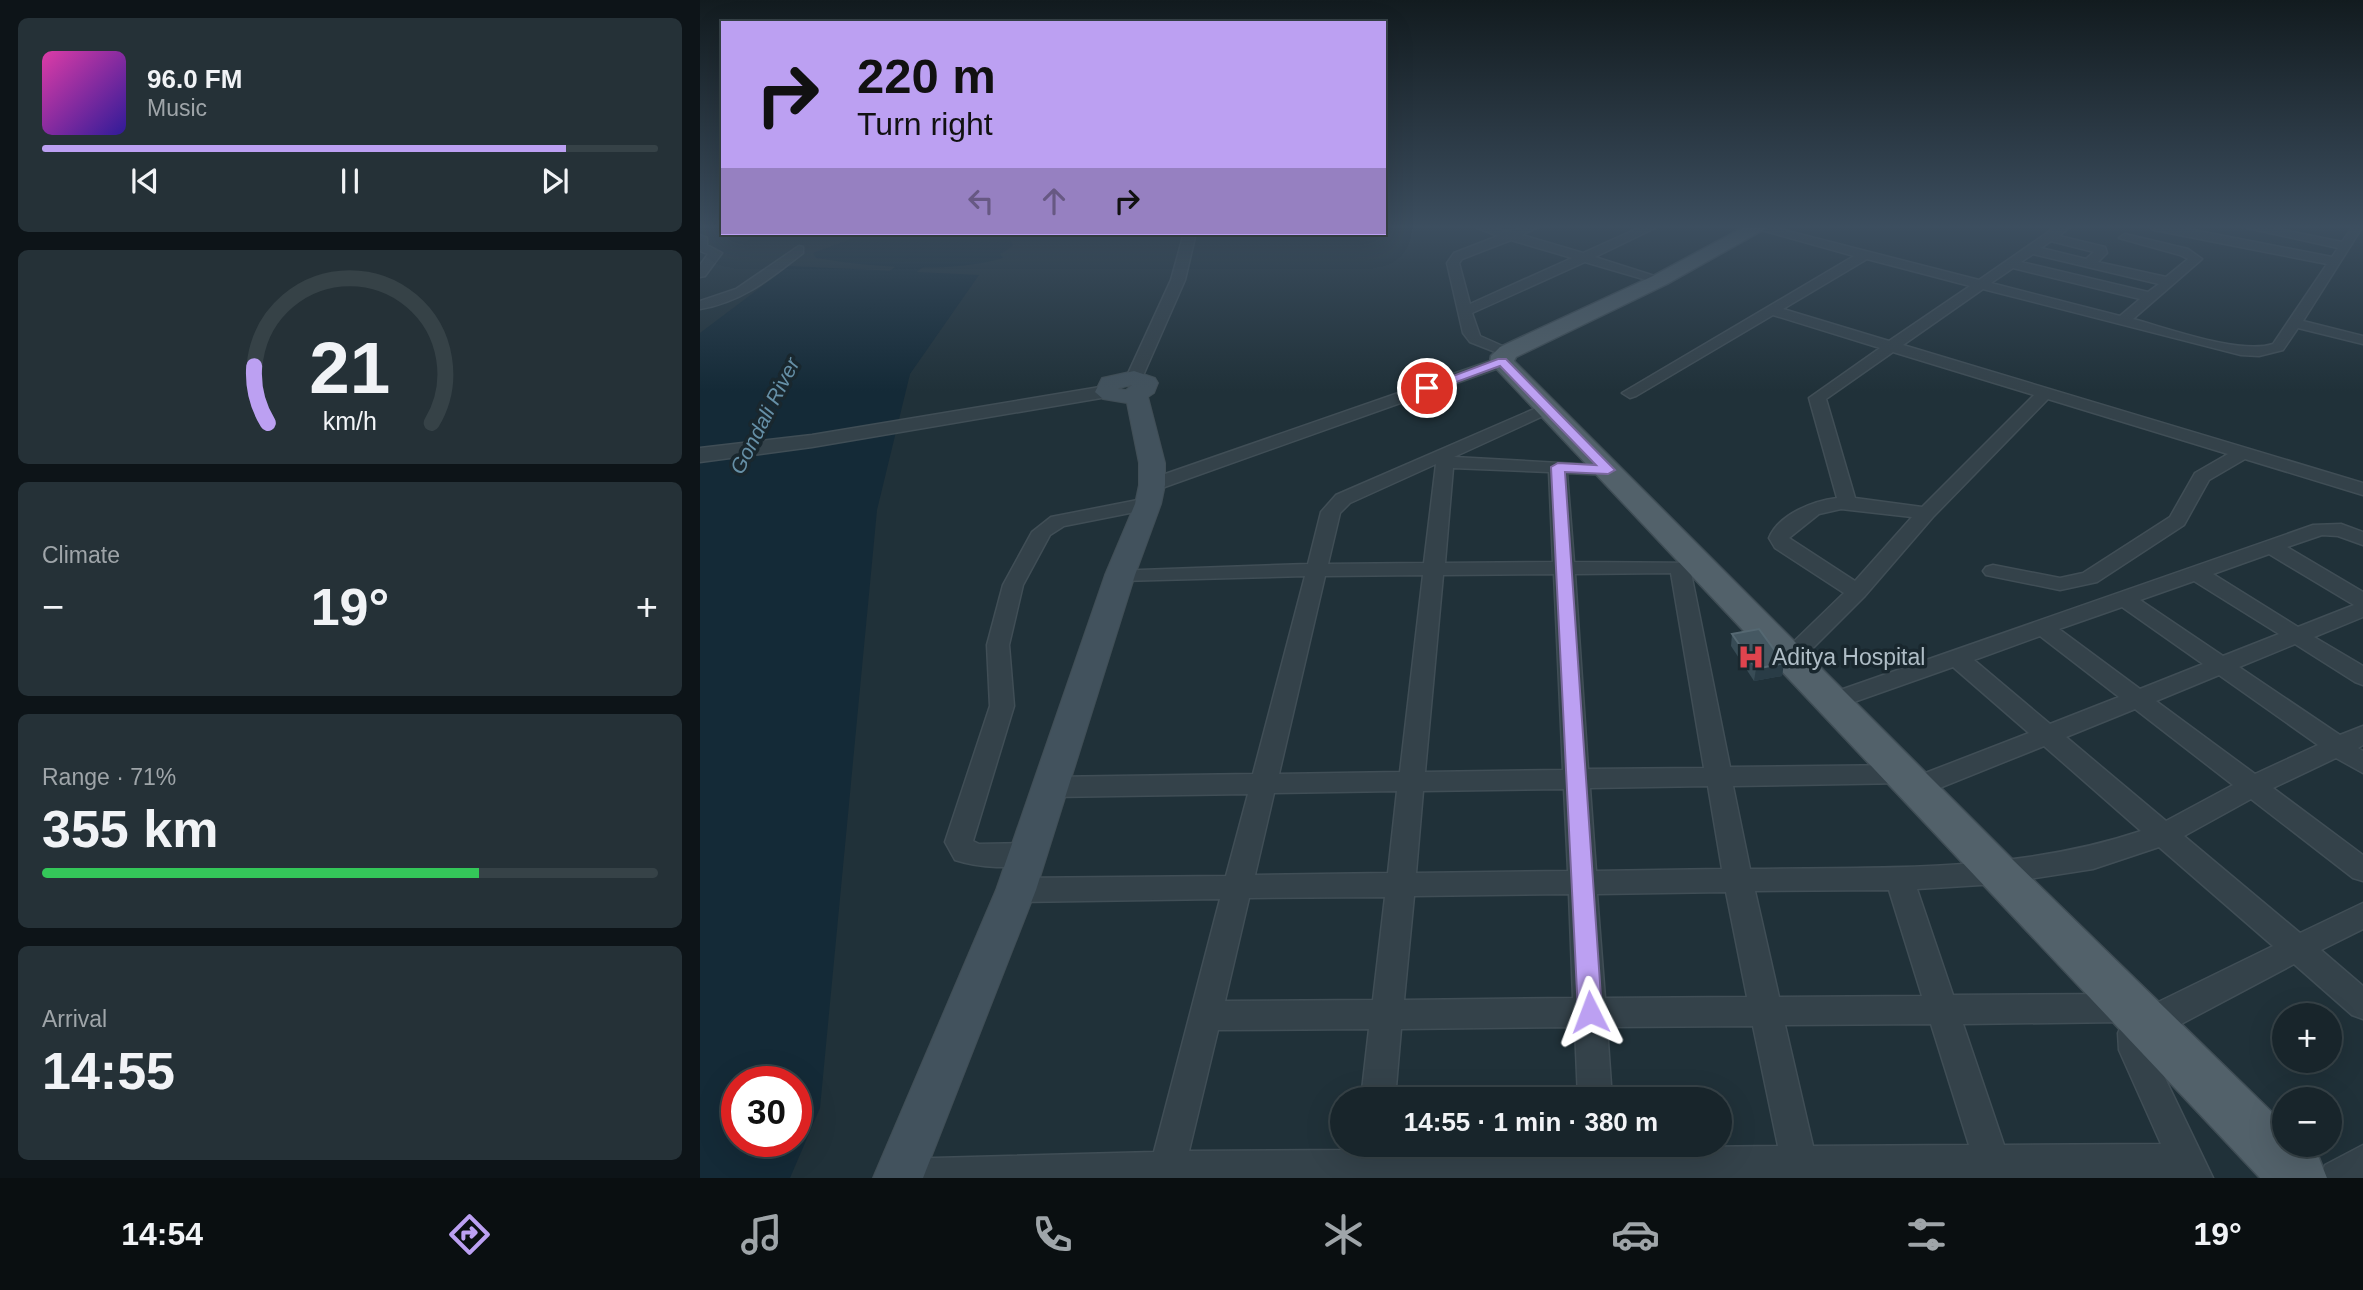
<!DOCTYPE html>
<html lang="en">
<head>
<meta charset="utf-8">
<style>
	:root { --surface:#18252b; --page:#253137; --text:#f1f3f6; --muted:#9fa5a9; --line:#364247; --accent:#bca0f2 }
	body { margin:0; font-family:Arial,sans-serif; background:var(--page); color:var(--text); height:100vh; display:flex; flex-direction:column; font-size:26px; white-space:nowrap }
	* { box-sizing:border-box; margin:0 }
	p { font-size:23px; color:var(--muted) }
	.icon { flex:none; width:38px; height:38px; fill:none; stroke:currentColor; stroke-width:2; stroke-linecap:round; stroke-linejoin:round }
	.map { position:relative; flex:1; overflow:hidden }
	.drawer { display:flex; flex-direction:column; gap:18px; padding:18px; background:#0d1418; width:700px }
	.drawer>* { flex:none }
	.hud { position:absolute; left:21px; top:21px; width:665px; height:214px; border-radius:0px; box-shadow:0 7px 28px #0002,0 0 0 2px var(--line); background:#bca0f2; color:#111; overflow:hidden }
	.tools { position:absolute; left:1572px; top:1003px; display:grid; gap:14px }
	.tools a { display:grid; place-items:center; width:70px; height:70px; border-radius:50%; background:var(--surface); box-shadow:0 7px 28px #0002,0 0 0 2px var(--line); font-size:35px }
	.speed { position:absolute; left:21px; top:1066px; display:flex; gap:14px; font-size:35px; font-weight:700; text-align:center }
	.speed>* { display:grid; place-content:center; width:91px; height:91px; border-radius:50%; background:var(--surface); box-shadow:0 7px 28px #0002,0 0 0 2px var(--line); line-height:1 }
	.speed .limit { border:10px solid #d22; background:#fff; color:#111 }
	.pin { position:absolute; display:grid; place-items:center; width:60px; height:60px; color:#fff; margin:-30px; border:4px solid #fff; border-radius:50%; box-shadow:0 2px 7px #0007 }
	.me { position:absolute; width:77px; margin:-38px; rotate:357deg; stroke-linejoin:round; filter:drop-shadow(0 0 5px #0008) }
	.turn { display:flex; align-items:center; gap:24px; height:147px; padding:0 21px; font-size:32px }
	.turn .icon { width:91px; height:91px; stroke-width:2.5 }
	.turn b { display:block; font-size:49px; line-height:60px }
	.lanes { display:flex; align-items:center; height:66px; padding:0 21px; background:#0003; justify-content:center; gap:35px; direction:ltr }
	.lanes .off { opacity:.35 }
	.big { font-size:52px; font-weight:800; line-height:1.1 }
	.drawer .card { flex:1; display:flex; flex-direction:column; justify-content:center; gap:10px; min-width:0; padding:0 24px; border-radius:10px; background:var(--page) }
	.drawer .dial { align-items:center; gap:0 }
	.dial svg { height:182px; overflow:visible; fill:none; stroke:var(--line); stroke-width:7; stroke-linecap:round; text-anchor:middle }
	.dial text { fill:var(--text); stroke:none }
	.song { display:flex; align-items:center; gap:21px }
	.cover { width:84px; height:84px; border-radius:10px; background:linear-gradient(135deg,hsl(320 70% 55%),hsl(250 70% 35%)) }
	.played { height:7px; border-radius:4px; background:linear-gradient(90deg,var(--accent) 85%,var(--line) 85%) }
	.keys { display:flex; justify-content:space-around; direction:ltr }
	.heat { display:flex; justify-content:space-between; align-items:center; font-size:38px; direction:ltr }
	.charge { height:10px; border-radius:5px; background:linear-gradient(90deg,#34c759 71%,var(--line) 0) }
	.trip { position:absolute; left:630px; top:1087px; width:402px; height:70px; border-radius:35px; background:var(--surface); box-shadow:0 7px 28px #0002,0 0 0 2px var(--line); font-weight:800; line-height:70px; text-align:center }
	.dock { display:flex; height:112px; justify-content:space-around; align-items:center; background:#0a0f11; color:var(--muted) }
	.dock .icon { width:49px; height:49px }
	.dock .current { color:var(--accent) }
	.dock b { font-size:32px; color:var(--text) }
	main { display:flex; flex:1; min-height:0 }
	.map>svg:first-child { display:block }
</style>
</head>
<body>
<main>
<section class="drawer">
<div class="card">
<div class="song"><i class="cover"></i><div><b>96.0 FM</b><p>Music</p></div></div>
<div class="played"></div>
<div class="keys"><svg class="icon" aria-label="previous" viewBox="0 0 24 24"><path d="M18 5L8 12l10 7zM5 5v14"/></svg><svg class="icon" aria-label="pause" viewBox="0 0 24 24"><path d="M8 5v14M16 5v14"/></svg><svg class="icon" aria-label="next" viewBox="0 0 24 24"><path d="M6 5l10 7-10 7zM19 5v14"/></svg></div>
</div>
<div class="card dial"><svg viewBox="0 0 100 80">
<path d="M14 69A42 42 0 1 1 86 69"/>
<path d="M14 69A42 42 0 0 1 8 44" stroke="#bca0f2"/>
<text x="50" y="56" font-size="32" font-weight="700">21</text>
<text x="50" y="72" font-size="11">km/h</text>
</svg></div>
<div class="card"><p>Climate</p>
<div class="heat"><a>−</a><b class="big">19°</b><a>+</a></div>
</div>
<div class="card"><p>Range · 71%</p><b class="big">355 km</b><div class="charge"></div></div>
<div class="card"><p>Arrival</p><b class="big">14:55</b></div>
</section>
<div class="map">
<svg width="1663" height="1178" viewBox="0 0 1663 1178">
	<rect width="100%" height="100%" fill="#203139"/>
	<g fill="#142a37" fill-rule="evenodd">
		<path d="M 166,233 L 308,233 L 313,246 L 300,254 L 303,258 C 249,274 171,267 116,258 L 113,253 Z"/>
		<path d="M 89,266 L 279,275 L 210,374 L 177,510 L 120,1108 L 90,1178 L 0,1178 L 0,333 ZM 37,1082 L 96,1082 L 96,1141 L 37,1141 Z"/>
	</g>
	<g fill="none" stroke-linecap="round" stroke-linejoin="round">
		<path fill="#142a37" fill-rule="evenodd" d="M 241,233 L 266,233 L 171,308 L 162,311 L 153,308 L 149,303 L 153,298 Z"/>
		<g stroke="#404e56" stroke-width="3">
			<g id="minor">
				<path d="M 772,226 C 785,226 794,229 806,231 C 812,231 830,226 840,226 L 822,235 L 883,253 L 943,226 L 959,226 L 895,257 L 967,280 L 960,284 L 885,262 L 772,313 L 780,336 L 816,352 L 808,357 L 803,355 L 770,342 L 763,333 L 747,263 L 754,253 L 798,236 ZM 811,240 L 872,258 L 770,304 L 759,263 L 762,259 Z"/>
				<path d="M 1047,226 L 1068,226 L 1279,280 L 1357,226 L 1371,226 L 1359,236 L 1405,247 L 1407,253 L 1398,262 L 1466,277 L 1488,259 L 1480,255 L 1419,238 L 1425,234 L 1488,249 L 1502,259 L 1433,319 C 1467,328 1540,355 1573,344 L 1627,264 L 1454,230 L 1448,226 L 1473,226 L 1632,257 L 1638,248 L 1539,226 L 1564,226 L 1642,242 L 1653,226 L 1663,226 L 1603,321 L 1663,336 L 1663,344 L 1598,328 L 1583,350 L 1559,356 L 1541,355 L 1283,289 L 1203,345 L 1663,483 L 1663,495 L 1545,459 L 1509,480 L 1484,525 L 1397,582 L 1360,590 L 1286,575 L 1283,571 L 1286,567 L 1293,565 L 1360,578 L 1383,573 L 1470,517 L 1495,473 L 1528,454 L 1348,399 L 1233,517 L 1164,597 L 1099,662 L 1091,664 L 1083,662 L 1080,657 L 1083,652 L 1144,593 L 1075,548 L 1069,538 C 1079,514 1113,501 1137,498 L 1109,398 L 1180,348 L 1073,315 L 936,396 L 930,398 L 922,393 L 1154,256 ZM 1351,241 L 1394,252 L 1386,259 L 1341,248 ZM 1333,254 L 1459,284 L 1448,292 L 1321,262 ZM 1167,259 L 1270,286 L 1189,341 L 1083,309 ZM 1313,268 L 1440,299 L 1420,316 L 1291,283 ZM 1193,352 L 1334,395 L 1222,507 L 1155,498 L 1126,399 ZM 1141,509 L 1212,517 L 1155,581 L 1089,538 L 1119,514 Z"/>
				<path d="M 484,233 L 496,233 L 485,280 L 442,378 L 440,381 L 428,381 L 426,378 L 471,280 Z"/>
				<path d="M 0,235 L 7,238 L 7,245 L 22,253 L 5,276 L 0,277 L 0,265 L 8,254 L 0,251 Z"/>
				<path d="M 99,246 L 103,247 L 103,253 C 71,278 42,302 0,309 L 0,301 L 36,289 Z"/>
				<path d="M 802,357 L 810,362 L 807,365 L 459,489 L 452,491 L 443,485 L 445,481 Z"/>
				<path d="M 848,403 L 856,408 L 854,411 L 754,457 L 914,466 L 917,470 L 914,474 L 908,475 L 867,473 L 874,562 L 1001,563 L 1004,567 L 1001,571 L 991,573 L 1030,767 L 1204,765 L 1213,767 L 1217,774 L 1215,777 L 1329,733 L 1253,667 L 1134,709 L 1126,707 L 1122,701 L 1126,695 L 1613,525 L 1641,524 L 1663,532 L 1663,545 L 1638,536 L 1622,535 L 1587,547 L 1663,592 L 1663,617 L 1614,637 L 1663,666 L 1663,685 L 1655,682 L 1595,644 L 1539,667 L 1640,735 L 1663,726 L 1663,745 L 1658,748 L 1663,751 L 1663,773 L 1636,758 L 1573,788 L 1663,855 L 1663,881 L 1653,878 L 1551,799 L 1484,836 L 1600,933 L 1663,903 L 1663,929 L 1621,950 L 1663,986 L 1663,1019 L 1652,1015 L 1594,964 L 1451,1040 L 1451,1049 L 1513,1178 L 181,1178 L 185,1164 L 198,1159 L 454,1152 L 520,899 L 316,902 L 306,898 L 302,890 L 306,882 L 316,878 L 526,876 L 548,794 L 350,797 L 341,794 L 337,787 L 341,780 L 350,777 L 553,774 L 605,576 L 420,581 L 413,579 L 410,575 L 413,571 L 608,564 L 621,512 L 636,495 ZM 736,464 L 724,563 L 628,564 L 640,513 L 650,503 ZM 753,468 L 849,472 L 853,562 L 745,563 ZM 1569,554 L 1654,605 L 1598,627 L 1513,574 ZM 971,573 L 1004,768 L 888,769 L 875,574 ZM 854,574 L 863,770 L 725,772 L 743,575 ZM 723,575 L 700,772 L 579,774 L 625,576 ZM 1494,581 L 1579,634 L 1523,656 L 1440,600 ZM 1422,607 L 1503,664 L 1440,689 L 1359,629 ZM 1340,636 L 1419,697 L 1350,724 L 1274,660 ZM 1519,675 L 1618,745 L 1555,774 L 1456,701 ZM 1435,709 L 1533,785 L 1466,821 L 1366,737 ZM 1344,746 L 1441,831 C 1316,873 1181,867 1050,869 L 1033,786 L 1206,783 L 1204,787 L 1208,794 L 1217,797 ZM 1008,786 L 1022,869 L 896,871 L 890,788 ZM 864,789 L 868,871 L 716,873 L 723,791 ZM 697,791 L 688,873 L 555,875 L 574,793 ZM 1459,847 L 1573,946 L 1444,1009 L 1440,998 L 1429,994 L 1253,995 L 1217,889 L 1297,884 L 1393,869 ZM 1189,890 L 1222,996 L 1079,997 L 1055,891 ZM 1026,892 L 1047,997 L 905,998 L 897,894 ZM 869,894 L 873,998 L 704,1000 L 714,896 ZM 685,897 L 673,1000 L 525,1001 L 549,898 ZM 1423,1022 L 1418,1033 L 1419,1050 L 1461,1144 L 1304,1145 L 1263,1024 ZM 1231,1024 L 1269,1145 L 1113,1146 L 1085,1025 ZM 1053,1026 L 1078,1146 L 915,1148 L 915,1144 L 880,1144 L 880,1148 L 690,1149 L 690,1144 L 655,1144 L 655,1150 L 489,1151 L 518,1030 L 669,1029 L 661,1099 L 695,1099 L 701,1029 L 875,1027 L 878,1099 L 912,1099 L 907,1027 Z"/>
				<path d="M 448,498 L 457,504 L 455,508 L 364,526 L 350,535 L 323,585 L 309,645 L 314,706 L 273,841 L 279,844 L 328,843 L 338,846 L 342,854 L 338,862 C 313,870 280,868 255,860 L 245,842 L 290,706 L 287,645 L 303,585 L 332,532 L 351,517 Z"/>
				<path d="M 1663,1145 L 1663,1178 L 1620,1178 L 1625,1165 Z"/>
			</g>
		</g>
		<g stroke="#404e56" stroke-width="3">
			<path id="tertiary" d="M 406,386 L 413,388 L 416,392 L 413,396 L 112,447 L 0,462 L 0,448 L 112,435 Z"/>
		</g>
		<g stroke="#404e56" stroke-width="2">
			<path id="secondary" d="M 434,371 L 455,378 L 458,383 L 454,393 L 448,397 L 465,463 L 465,485 L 461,504 L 435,575 L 336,890 L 223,1178 L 173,1178 L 296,890 L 405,575 L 435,504 L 439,485 L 439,463 L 427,403 L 403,399 L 395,392 L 402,378 ZM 432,385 L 426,390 L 418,389 L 419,388 Z"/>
		</g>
		<g stroke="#404e56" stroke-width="3">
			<path id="primary" d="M 1046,226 L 1070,226 L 967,284 L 816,357 L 814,361 L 1313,860 L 1584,1124 L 1584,1144 L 1605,1144 L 1619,1158 L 1627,1178 L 1560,1178 L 790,362 L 791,356 L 800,347 L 953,276 Z"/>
		</g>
		<use href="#minor" fill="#34424a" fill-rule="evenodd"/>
		<use href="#tertiary" fill="#34424a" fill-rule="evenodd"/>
		<use href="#secondary" fill="#42525d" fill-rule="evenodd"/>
		<use href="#primary" fill="#52616a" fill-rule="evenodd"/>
	</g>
	<path fill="#384c56" d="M 1032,634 L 1084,663 L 1082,676 L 1054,681 L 1031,646 Z"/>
	<path fill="#293c46" d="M 1084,663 L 1082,676 L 1054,681 L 1056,669 Z"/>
	<path fill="#455862" stroke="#556872" stroke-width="2" d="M 1059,629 L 1084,663 L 1056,669 L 1032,634 Z"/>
	<linearGradient id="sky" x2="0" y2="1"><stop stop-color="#121b1f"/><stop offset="0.58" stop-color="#3c4e5f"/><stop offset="1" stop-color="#3c4e5f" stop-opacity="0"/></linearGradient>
	<rect width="1663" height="391" fill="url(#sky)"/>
	<path fill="#bca0f2" stroke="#7a689d" stroke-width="2" d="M 798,359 L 806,359 L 915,470 L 908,474 L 865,472 L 902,1012 L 899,1020 L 890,1023 L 882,1020 L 878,1012 L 851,467 L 858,463 L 896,465 L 800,366 L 732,391 L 721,388 Z"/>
	<defs>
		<g id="hospital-bare" transform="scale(2.1)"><path d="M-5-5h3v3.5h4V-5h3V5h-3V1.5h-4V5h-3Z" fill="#e0444e" stroke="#19272e" stroke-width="2.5" paint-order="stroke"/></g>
	</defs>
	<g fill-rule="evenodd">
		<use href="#hospital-bare" x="1051" y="657"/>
	</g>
	<g text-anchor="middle" stroke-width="7" stroke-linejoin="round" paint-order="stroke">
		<g font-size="21" font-style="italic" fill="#6690a7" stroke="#19272e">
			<text transform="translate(65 416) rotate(-63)" y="7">Gondali River</text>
		</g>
		<g font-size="23" fill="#afbdc6" stroke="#19272e" text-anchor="start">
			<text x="1072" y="665">Aditya Hospital</text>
		</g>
	</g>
</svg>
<div class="tools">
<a>+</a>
<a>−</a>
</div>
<div class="speed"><div class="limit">30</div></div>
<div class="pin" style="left:727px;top:388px;background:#d93025"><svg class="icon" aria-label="arrive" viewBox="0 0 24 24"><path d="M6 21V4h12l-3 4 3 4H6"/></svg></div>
<svg class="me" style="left:890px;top:1012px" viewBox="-20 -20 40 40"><path d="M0-17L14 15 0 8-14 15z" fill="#bca0f2" stroke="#fff" stroke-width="4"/></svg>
<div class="trip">14:55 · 1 min · 380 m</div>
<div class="hud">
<div class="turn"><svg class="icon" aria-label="right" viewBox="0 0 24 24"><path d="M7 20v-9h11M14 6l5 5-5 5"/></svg><div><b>220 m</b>Turn right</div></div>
<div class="lanes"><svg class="icon off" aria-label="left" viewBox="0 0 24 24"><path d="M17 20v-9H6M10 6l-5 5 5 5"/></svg><svg class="icon off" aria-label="ahead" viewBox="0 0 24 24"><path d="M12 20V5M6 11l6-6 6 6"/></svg><svg class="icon" aria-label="right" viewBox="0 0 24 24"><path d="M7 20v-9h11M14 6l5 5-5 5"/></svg></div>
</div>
</div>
</main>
<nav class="dock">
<b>14:54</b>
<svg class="icon current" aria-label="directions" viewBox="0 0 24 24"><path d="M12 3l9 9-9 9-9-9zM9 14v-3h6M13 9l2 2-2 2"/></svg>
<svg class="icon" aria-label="music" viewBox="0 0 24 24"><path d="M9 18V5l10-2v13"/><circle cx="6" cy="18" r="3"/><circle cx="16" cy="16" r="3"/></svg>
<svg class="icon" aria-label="phone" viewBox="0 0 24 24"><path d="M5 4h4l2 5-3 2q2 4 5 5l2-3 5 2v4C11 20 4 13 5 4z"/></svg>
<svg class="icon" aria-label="climate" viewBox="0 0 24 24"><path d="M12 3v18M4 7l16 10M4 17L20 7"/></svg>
<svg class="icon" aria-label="car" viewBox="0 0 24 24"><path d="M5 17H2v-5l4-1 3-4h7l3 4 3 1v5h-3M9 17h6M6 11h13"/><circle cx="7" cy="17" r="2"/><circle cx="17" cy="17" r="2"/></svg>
<svg class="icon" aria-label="filters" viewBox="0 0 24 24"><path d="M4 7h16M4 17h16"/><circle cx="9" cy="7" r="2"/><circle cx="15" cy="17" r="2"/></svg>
<b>19°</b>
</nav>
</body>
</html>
